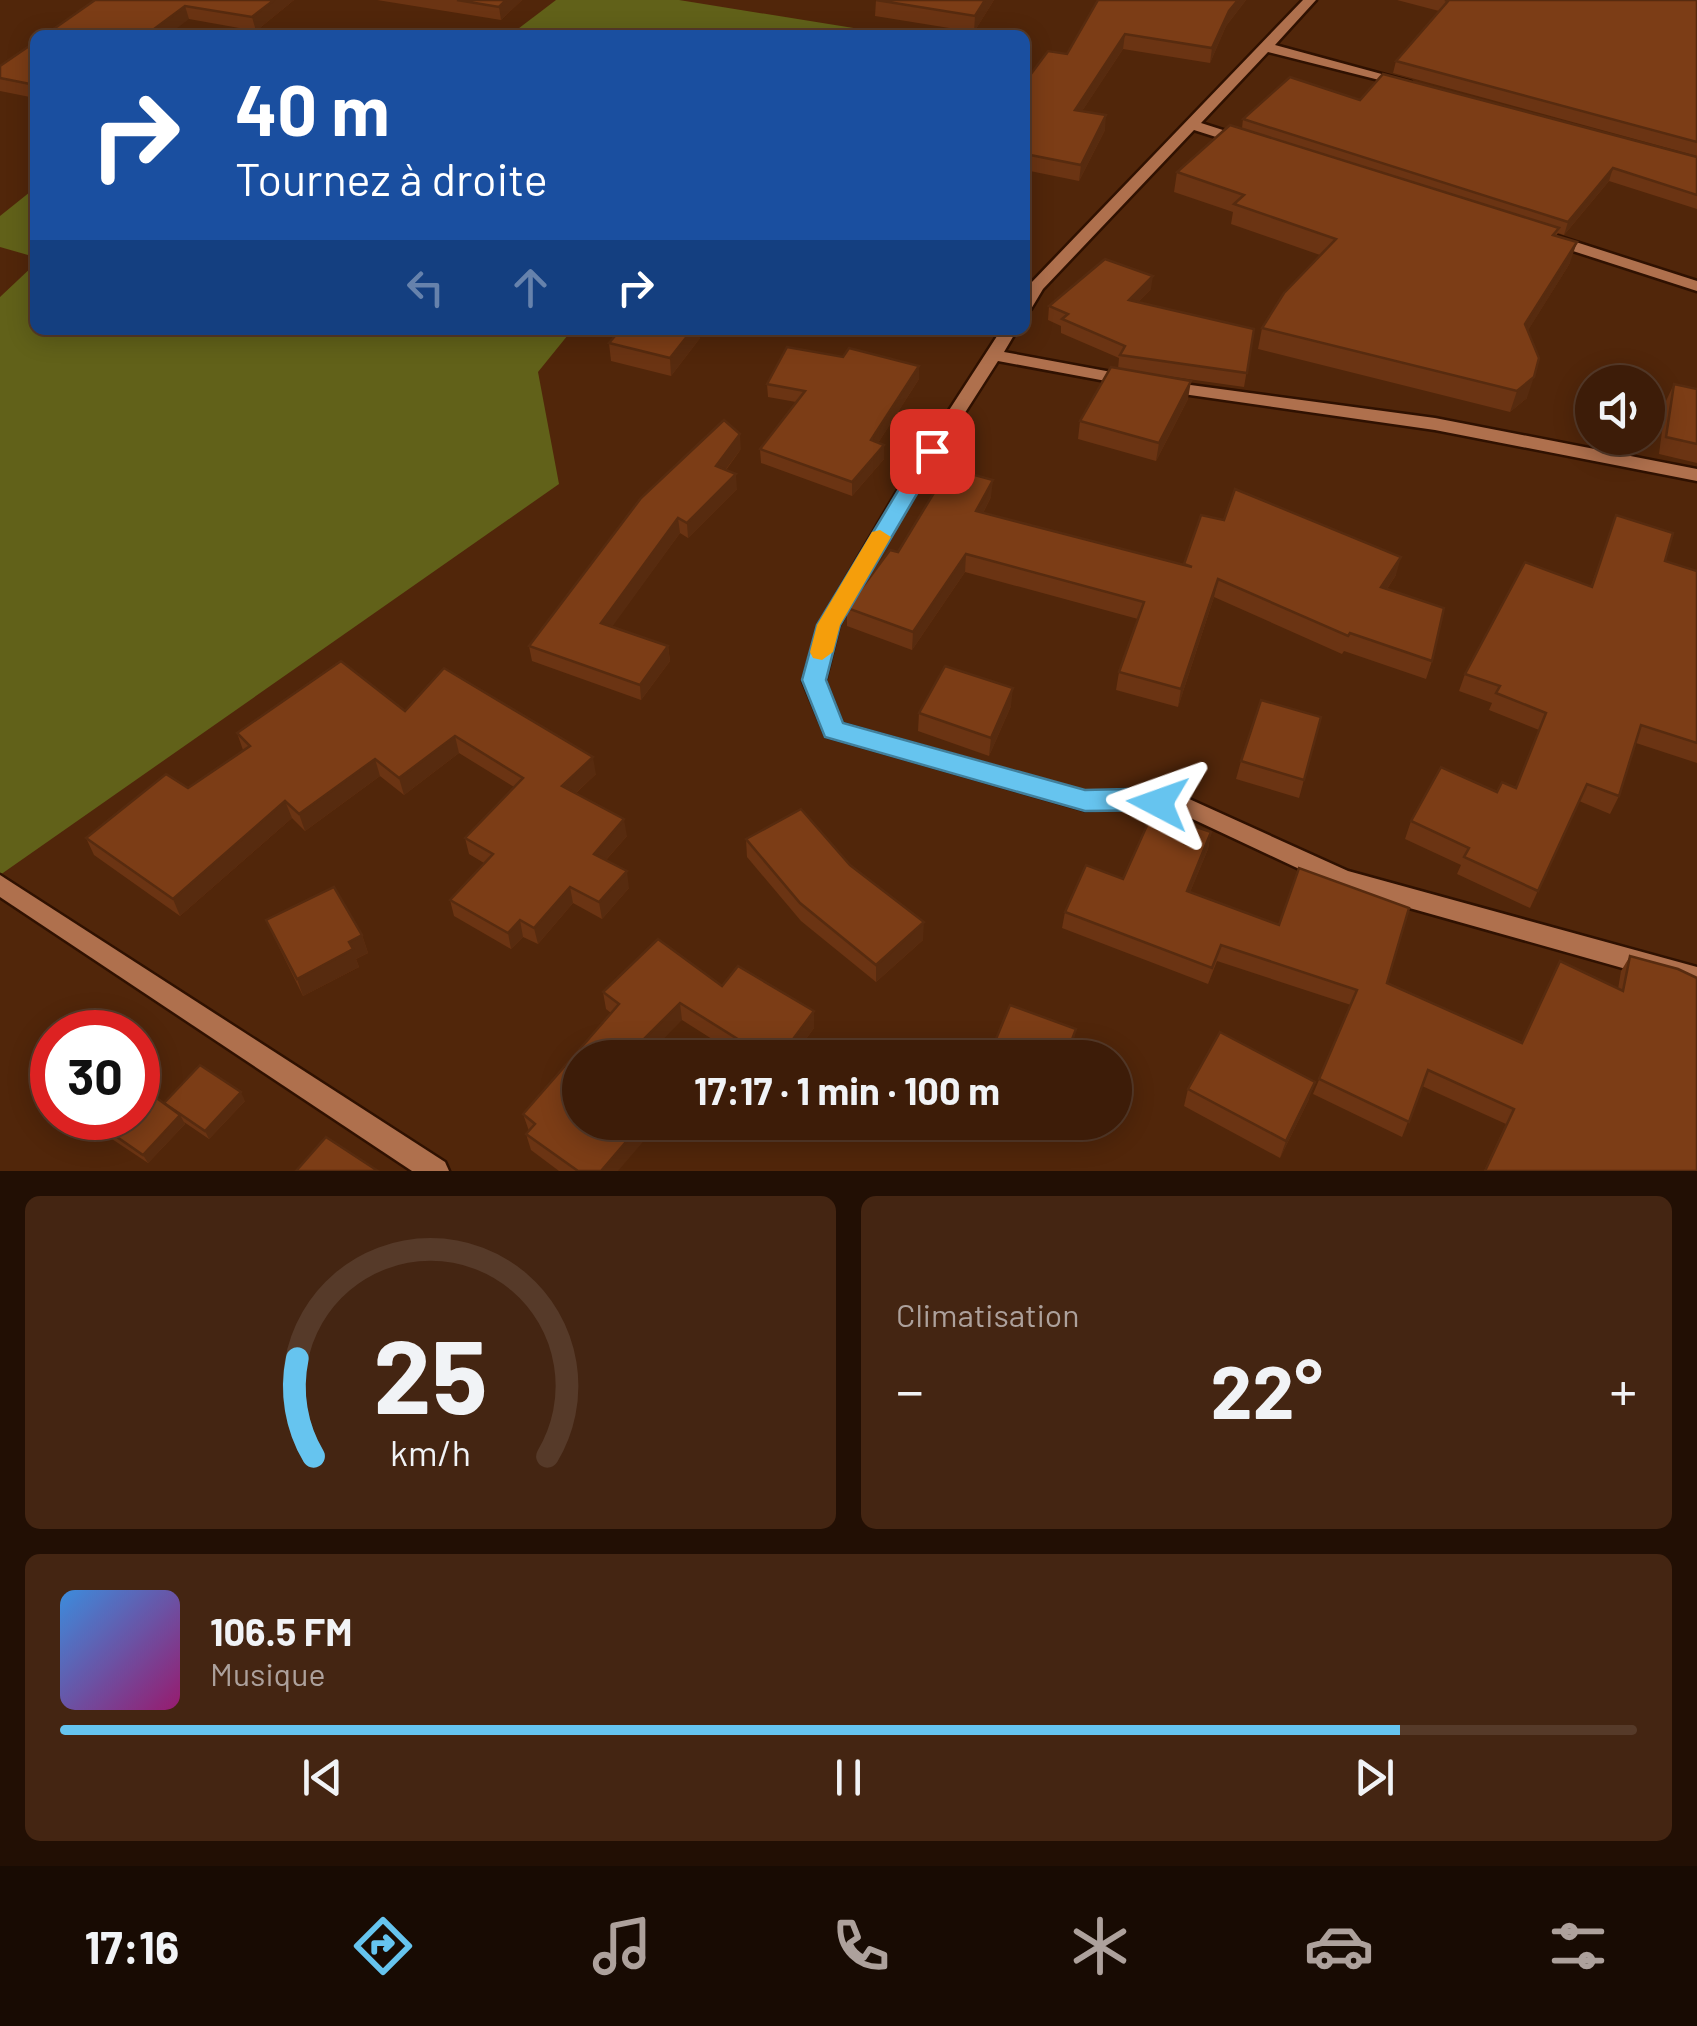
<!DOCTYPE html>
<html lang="fr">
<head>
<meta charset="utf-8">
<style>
	:root { --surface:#3d1c08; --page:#442512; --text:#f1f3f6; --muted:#ada19c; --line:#563a29; --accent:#66c4ef }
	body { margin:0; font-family:Barlow,sans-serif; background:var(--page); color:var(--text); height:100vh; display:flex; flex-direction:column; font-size:38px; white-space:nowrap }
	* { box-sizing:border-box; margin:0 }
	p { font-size:32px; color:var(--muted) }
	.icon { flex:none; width:55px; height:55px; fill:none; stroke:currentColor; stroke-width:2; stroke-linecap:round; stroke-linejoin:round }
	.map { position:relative; height:1171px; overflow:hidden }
	.sheet { display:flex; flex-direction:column; gap:25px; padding:25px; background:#220f04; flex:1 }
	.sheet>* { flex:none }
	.hud { position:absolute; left:30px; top:30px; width:1000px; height:305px; border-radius:15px; box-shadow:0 5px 25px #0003,0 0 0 2px var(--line); background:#1a4fa0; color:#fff; overflow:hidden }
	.controls { position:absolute; left:1575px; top:365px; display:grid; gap:20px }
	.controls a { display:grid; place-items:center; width:90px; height:90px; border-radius:50%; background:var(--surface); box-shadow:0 5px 25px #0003,0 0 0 2px var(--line); font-size:50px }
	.speed { position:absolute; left:30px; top:1010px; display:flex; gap:20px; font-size:50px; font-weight:700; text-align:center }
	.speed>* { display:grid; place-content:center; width:130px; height:130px; border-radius:50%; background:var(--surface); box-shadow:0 5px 25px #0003,0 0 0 2px var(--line); line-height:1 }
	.speed .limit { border:15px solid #d22; background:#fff; color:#111 }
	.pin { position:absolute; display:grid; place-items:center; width:85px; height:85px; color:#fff; margin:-42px; border-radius:20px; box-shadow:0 5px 15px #0006 }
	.me { position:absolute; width:110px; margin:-55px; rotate:274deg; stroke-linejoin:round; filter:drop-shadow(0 0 8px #0008) }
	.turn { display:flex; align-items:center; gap:35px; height:210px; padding:0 40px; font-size:45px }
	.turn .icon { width:130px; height:130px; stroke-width:2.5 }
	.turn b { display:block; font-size:70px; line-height:85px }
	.lanes { display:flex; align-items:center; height:95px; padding:0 40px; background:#0003; justify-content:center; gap:50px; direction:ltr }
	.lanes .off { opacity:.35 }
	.big { font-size:75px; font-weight:700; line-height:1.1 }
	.sheet .card { flex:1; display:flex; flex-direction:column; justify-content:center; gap:15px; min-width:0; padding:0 35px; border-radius:15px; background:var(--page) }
	.sheet .dial { align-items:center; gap:0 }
	.dial svg { height:260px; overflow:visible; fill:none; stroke:var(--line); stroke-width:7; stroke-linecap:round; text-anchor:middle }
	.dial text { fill:var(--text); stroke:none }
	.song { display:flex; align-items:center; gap:30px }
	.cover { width:120px; height:120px; border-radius:15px; background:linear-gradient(135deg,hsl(210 70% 55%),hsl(320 70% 35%)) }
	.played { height:10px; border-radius:5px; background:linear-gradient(90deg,var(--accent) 85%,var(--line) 85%) }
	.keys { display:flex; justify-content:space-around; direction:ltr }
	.heat { display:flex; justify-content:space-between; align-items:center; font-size:55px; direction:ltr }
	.sheet .tiles { flex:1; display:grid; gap:25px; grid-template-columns:1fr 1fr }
	.card:last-child { grid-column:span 2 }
	.trip { position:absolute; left:562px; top:1040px; width:570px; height:100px; border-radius:50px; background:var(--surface); box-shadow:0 5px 25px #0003,0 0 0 2px var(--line); font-weight:700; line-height:100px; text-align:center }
	.tabs { display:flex; height:160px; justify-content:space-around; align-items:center; background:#180b03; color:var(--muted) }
	.tabs .icon { width:70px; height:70px }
	.tabs .selected { color:var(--accent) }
	.tabs b { font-size:45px; color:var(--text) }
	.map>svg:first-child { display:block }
</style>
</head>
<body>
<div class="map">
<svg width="1697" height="1171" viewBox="0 0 1697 1171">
	<rect width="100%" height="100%" fill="#51260a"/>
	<g fill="#616119">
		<path d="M 556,0 L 679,0 L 897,35 L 510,35 Z"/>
		<path d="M 35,188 L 35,257 L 0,247 L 0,216 Z"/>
		<path d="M 35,264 L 35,330 L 572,330 L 538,372 L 559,484 L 0,875 L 0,297 Z"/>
	</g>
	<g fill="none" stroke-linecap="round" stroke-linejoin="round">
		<g stroke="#2f1101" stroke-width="5">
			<g id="street">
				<path d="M 1303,0 L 1316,0 L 1275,45 L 1411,82 L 1411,88 L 1268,52 L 1201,123 L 1248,138 L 1248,144 L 1238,144 L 1194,130 L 1043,289 L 1031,309 L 1025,310 L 1025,292 L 1031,283 Z"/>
				<path d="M 1551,234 L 1697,281 L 1697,291 L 1545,242 L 1545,236 Z"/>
				<path d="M 1001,330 L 1017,330 L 1004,352 L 1133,376 L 1142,381 L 1133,386 L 998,361 L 920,483 L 839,625 L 825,681 L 842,724 L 1085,792 L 1128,790 L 1187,798 L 1348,871 L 1697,967 L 1697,989 L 1342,889 L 1184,815 L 1128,808 L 1085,810 L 826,736 L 803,681 L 819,625 L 902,483 Z"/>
				<path d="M 1161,381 L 1435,418 L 1697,469 L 1697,481 L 1435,430 L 1155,390 L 1152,386 Z"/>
				<path d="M 0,875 L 445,1162 L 449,1171 L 412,1171 L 0,897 Z"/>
			</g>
		</g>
		<use href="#street" fill="#af704d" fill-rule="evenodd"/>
	</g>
	<g fill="#6b3413">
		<path d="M 95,0 L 294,0 L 256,31 L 189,19 Z"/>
		<path d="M 377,0 L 522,0 L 501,20 Z"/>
		<path d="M 876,0 L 994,0 L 974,32 L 875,16 Z"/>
		<path d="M 1098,0 L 1246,0 L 1226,26 L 1210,63 L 1123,49 L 1082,111 L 1105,130 L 1079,181 L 1025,170 L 1025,82 L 1067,54 Z"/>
		<path d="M 1397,0 L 1697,0 L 1697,156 L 1393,73 L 1396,61 L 1439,11 Z"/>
		<path d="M 35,42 L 35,98 L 0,91 L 0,66 Z"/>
		<path d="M 1360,100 L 1697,157 L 1697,209 L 1609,181 L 1564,235 L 1558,233 L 1556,236 L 1570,263 L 1528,330 L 1527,398 L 1510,412 L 1258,349 L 1262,328 L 1320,255 L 1231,224 L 1233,212 L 1174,192 L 1177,172 L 1242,128 L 1243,119 Z"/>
		<path d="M 1151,289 L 1138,302 L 1254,329 L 1244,387 L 1132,371 L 1188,399 L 1156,461 L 1078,439 L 1080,421 L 1118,369 L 1119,358 L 1061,333 L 1061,326 L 1048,320 L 1049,306 Z"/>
		<path d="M 700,338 L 671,376 L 611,361 L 609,343 Z"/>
		<path d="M 843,357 L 919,366 L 919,379 L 878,443 L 884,445 L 884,459 L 852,496 L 761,463 L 760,449 L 796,402 L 768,397 L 767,384 Z"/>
		<path d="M 1674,384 L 1697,389 L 1697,463 L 1659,454 L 1666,401 Z"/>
		<path d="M 741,449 L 726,470 L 737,489 L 688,538 L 680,533 L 612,626 L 668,646 L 670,661 L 641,700 L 532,661 L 529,646 Z"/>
		<path d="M 991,497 L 983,513 L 1184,565 L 1396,575 L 1387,589 L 1432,661 L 1426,679 L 1344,651 L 1342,654 L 1214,597 L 1178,707 L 1116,690 L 1119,672 L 1138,619 L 965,572 L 912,650 L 847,626 L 847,608 L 898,552 Z"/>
		<path d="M 1616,515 L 1665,561 L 1697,571 L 1697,763 L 1636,743 L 1619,796 L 1610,814 L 1579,801 L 1530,908 L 1457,874 L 1461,865 L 1405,839 L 1411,821 L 1497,792 L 1516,788 L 1539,730 L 1489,710 L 1492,703 L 1459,691 L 1465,674 L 1591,586 Z"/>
		<path d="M 1011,706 L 989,756 L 918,731 L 919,713 Z"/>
		<path d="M 405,711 L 596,774 L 576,793 L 627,836 L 606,860 L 629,888 L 602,919 L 573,903 L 538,944 L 523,937 L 511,949 L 454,916 L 450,900 L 484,863 L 469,854 L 465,838 L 514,787 L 459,753 L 404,795 L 380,776 L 305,831 L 292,818 L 180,916 L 94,855 L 86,838 L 188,788 L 243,750 L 237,733 Z"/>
		<path d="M 1321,717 L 1299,798 L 1236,779 L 1241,761 Z"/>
		<path d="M 1211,832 L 1208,849 L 1190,892 L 1387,983 L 1522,1043 L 1618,989 L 1621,971 L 1630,956 L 1697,1171 L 1484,1171 L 1506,1124 L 1422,1086 L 1402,1137 L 1313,1094 L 1351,1005 L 1217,961 L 1208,984 L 1062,928 L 1065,912 Z"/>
		<path d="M 746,839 L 850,865 L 923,940 L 876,982 L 801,921 L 747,857 Z"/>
		<path d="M 266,920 L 362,935 L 368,953 L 356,959 L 359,967 L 303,996 L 274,937 Z"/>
		<path d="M 722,986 L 814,1011 L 814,1028 L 792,1058 L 742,1058 L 682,1020 L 580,1058 L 618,1171 L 559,1171 L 531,1150 L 526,1134 L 529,1131 L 523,1114 L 611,1013 L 606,1009 L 603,992 Z"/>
		<path d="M 1188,1089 L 1309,1099 L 1280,1158 L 1184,1106 Z"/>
		<path d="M 245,1101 L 209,1139 L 184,1122 L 185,1124 L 148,1163 L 112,1139 L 107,1130 L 165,1104 Z"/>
	</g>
	<g fill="#572b0f">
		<path d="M 274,0 L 294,0 L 256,31 L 252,17 Z"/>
		<path d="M 506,0 L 522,0 L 501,20 L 499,7 Z"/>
		<path d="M 985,0 L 994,0 L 974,32 L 975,16 Z"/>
		<path d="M 1238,0 L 1246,0 L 1226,26 L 1210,63 L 1212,48 L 1229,11 Z"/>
		<path d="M 185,6 L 189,19 L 168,35 L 146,35 Z"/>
		<path d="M 1125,34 L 1123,49 L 1073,125 L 1075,110 Z"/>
		<path d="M 1106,115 L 1105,130 L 1079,181 L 1081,165 Z"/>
		<path d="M 1613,168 L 1609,181 L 1564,235 L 1568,222 Z"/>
		<path d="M 1577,242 L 1570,263 L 1519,345 L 1525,324 Z"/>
		<path d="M 1153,276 L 1151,289 L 1127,313 L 1129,300 Z"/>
		<path d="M 692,330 L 699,330 L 700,338 L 671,376 L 670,358 Z"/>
		<path d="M 919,366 L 919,379 L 871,454 L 871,440 Z"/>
		<path d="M 1534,377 L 1527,398 L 1510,412 L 1517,391 Z"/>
		<path d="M 1191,381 L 1188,399 L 1156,461 L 1159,443 Z"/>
		<path d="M 740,434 L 741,449 L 717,481 L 716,466 Z"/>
		<path d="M 884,445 L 884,459 L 852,496 L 852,482 Z"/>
		<path d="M 736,474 L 737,489 L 688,538 L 687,523 Z"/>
		<path d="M 993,480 L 991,497 L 975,529 L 976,511 Z"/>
		<path d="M 678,518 L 680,533 L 604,638 L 601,623 Z"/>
		<path d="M 966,554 L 965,572 L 912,650 L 913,632 Z"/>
		<path d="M 1401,557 L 1396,575 L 1376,605 L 1381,587 Z"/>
		<path d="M 1218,579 L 1214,597 L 1178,707 L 1181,689 Z"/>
		<path d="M 668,646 L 670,661 L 641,700 L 640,685 Z"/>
		<path d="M 1013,688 L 1011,706 L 989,756 L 991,738 Z"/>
		<path d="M 455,736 L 459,753 L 404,795 L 399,778 Z"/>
		<path d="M 593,757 L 596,774 L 565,803 L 562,786 Z"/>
		<path d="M 375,759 L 380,776 L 305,831 L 299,814 Z"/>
		<path d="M 285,801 L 292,818 L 180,916 L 173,899 Z"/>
		<path d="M 624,819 L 627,836 L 596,871 L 594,854 Z"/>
		<path d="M 1211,832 L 1208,849 L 1184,907 L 1187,891 Z"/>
		<path d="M 627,871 L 629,888 L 602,919 L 599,902 Z"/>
		<path d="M 570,887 L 573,903 L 538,944 L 534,928 Z"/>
		<path d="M 520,920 L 523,937 L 511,949 L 508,933 Z"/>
		<path d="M 924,922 L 923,940 L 876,982 L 876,965 Z"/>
		<path d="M 362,935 L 368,953 L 356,959 L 359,967 L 303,996 L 297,979 L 349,942 Z"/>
		<path d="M 680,1003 L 682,1020 L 645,1058 L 625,1058 Z"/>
		<path d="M 814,1011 L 814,1028 L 792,1058 L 779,1058 Z"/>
		<path d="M 1076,1029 L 1073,1046 L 1069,1058 L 1065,1058 Z"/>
		<path d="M 1315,1082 L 1309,1099 L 1280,1158 L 1286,1141 Z"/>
		<path d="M 241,1092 L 245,1101 L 209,1139 L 205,1131 Z"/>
		<path d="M 180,1115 L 185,1124 L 148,1163 L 143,1155 Z"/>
		<path d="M 643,1122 L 660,1122 L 618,1171 L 601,1171 Z"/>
	</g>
	<g fill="#7c3d16" stroke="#572b0f" stroke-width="2.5">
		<path d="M 95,0 L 274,0 L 252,17 L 185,6 L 146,35 L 45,35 Z"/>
		<path d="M 457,0 L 506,0 L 499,7 Z"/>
		<path d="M 876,0 L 985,0 L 975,16 Z"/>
		<path d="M 1098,0 L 1238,0 L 1229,11 L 1212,48 L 1125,34 L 1075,110 L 1106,115 L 1081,165 L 1025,154 L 1025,82 L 1048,51 L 1067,54 Z"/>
		<path d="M 1445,0 L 1697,0 L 1697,142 L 1396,61 L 1448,1 Z"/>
		<path d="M 35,42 L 35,85 L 0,78 L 0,66 Z"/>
		<path d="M 1383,74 L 1697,157 L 1697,195 L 1613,168 L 1568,222 L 1243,119 L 1290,77 L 1360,100 Z"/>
		<path d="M 1230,125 L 1559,228 L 1553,235 L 1577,242 L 1525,324 L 1539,358 L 1534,377 L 1517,391 L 1262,328 L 1284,293 L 1336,239 L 1234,204 L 1244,195 L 1177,172 Z"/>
		<path d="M 1105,259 L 1153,276 L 1129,300 L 1254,329 L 1247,373 L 1120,355 L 1125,346 L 1062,319 L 1068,314 L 1049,306 Z"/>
		<path d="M 620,330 L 692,330 L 670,358 L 609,343 Z"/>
		<path d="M 787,347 L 843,357 L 849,348 L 919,366 L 871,440 L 884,445 L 852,482 L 760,449 L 805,391 L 767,384 Z"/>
		<path d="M 1111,367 L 1191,381 L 1159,443 L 1080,421 Z"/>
		<path d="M 1674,384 L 1697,389 L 1697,444 L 1666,437 Z"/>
		<path d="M 724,420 L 740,434 L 716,466 L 736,474 L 687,523 L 678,518 L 601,623 L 668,646 L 640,685 L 529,646 L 641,498 Z"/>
		<path d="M 949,468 L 993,480 L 976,511 L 1192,567 L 1184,564 L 1201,515 L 1224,520 L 1235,489 L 1401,557 L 1381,587 L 1444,608 L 1432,661 L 1350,633 L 1348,636 L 1218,579 L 1181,689 L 1119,672 L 1144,602 L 966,554 L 913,632 L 847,608 L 890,550 L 898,552 Z"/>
		<path d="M 1616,515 L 1673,533 L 1665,561 L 1697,571 L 1697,743 L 1641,725 L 1619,796 L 1587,784 L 1538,891 L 1464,857 L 1469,848 L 1411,821 L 1441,767 L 1497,792 L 1502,782 L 1516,788 L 1546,713 L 1496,693 L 1500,686 L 1465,674 L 1525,562 L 1592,587 Z"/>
		<path d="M 341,661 L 405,711 L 444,668 L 593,757 L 562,786 L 624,819 L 594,854 L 627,871 L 599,902 L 570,887 L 534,928 L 520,920 L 508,933 L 450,900 L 493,854 L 465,838 L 523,778 L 455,736 L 399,778 L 375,759 L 299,814 L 285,801 L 173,899 L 86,838 L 166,774 L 188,788 L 250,746 L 237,733 Z"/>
		<path d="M 945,666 L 1013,688 L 991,738 L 919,713 Z"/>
		<path d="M 1261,700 L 1321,717 L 1304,780 L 1241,761 Z"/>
		<path d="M 801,809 L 850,865 L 924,922 L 876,965 L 800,903 L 746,839 Z"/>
		<path d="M 1153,812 L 1211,832 L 1187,891 L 1279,925 L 1299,868 L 1409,908 L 1387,983 L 1522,1043 L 1560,961 L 1623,991 L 1630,956 L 1678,969 L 1697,978 L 1697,1171 L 1485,1171 L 1514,1109 L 1428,1070 L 1409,1122 L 1319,1079 L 1357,990 L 1221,945 L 1212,968 L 1065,912 L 1086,865 L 1123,879 Z"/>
		<path d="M 334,887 L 362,935 L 349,942 L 353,949 L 297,979 L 266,920 Z"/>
		<path d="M 658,939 L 722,986 L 738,966 L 814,1011 L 779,1058 L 768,1058 L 680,1003 L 625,1058 L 580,1058 L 580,1122 L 643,1122 L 601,1171 L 578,1171 L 526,1134 L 535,1124 L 523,1114 L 619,1004 L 603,992 Z"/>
		<path d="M 1010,1005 L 1076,1029 L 1065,1058 L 991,1058 L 989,1056 Z"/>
		<path d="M 1220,1032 L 1315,1082 L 1286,1141 L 1188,1089 Z"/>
		<path d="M 200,1065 L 241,1092 L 205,1131 L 164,1103 Z"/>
		<path d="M 147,1091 L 180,1115 L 143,1155 L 107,1130 L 120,1118 L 138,1118 L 138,1100 Z"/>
		<path d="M 326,1137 L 378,1171 L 296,1171 Z"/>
	</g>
	<path fill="#66c4ef" stroke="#427f9b" stroke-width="2.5" d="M 932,444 L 942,451 L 840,625 L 826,680 L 843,723 L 1085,790 L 1128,789 L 1167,796 L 1170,803 L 1167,810 L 1085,811 L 825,737 L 802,680 L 817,625 L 922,451 Z"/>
	<path fill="#f59e0b" d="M 880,530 L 891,537 L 840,625 L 833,652 L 822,660 L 813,658 L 810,652 L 817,625 L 872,532 Z"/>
</svg>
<div class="controls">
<a><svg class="icon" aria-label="sound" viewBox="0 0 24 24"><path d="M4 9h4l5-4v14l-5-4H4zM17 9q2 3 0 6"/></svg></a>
</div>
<div class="speed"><div class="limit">30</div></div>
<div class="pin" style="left:932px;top:451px;background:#d93025"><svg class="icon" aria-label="arrive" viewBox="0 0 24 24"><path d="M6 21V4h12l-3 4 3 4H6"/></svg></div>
<svg class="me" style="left:1158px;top:803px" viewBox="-20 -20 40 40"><path d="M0-17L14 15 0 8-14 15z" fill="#66c4ef" stroke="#fff" stroke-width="4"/></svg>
<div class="trip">17:17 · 1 min · 100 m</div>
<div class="hud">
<div class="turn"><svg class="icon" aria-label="right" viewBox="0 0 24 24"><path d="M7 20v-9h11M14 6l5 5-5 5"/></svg><div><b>40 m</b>Tournez à droite</div></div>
<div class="lanes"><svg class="icon off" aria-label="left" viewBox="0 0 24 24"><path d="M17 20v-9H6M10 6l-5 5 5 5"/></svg><svg class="icon off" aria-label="ahead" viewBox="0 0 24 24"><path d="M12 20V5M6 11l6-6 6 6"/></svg><svg class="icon" aria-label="right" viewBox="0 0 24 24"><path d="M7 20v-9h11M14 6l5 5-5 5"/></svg></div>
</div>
</div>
<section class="sheet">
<div class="tiles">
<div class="card dial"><svg viewBox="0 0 100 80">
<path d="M14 69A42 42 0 1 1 86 69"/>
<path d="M14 69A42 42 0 0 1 9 39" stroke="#66c4ef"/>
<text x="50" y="56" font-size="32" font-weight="700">25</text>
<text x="50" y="72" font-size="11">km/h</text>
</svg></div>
<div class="card"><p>Climatisation</p>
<div class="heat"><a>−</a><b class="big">22°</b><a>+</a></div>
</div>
<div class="card">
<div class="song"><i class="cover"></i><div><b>106.5 FM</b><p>Musique</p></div></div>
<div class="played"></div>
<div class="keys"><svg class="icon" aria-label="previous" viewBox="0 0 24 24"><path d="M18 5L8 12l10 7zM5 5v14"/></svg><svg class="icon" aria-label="pause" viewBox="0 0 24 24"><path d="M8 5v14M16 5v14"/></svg><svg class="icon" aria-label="next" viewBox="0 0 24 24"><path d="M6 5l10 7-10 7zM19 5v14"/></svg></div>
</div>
</div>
</section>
<nav class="tabs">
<b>17:16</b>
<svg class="icon selected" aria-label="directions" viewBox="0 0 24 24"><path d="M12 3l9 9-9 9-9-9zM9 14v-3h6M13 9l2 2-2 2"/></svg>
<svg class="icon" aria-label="music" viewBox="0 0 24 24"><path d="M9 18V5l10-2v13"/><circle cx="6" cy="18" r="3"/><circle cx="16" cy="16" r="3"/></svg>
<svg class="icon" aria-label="phone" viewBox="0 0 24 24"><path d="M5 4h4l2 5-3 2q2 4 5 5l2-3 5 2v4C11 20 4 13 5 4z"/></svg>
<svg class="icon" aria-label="climate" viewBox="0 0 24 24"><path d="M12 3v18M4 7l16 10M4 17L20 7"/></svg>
<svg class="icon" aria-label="car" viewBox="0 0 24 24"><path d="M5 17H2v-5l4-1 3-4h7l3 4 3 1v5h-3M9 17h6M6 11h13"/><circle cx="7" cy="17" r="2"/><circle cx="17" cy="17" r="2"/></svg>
<svg class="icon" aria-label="filters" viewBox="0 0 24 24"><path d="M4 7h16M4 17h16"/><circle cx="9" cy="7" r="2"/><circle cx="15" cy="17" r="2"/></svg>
</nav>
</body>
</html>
